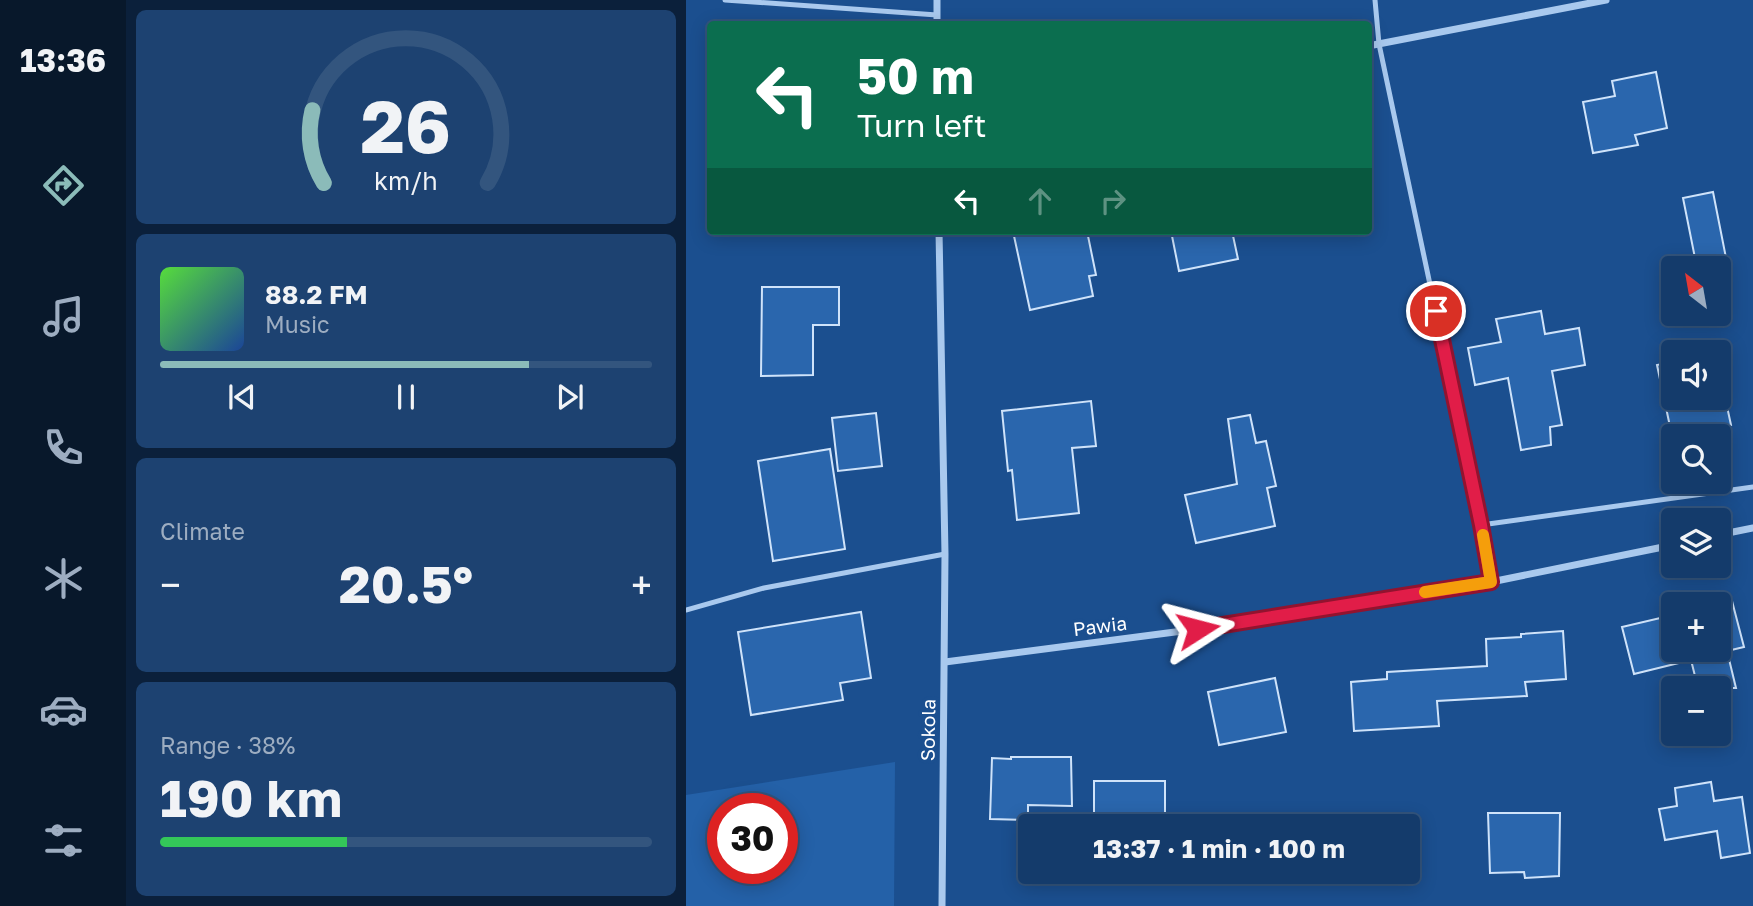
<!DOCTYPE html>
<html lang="en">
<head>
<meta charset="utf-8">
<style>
	:root { --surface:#143b6b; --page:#1d4271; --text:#f1f3f6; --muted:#9dadc1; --line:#33557e; --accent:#8bbbb9 }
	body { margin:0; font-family:"Golos Text",sans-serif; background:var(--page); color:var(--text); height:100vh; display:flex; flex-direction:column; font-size:26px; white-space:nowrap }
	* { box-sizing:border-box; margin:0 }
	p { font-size:23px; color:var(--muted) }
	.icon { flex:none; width:38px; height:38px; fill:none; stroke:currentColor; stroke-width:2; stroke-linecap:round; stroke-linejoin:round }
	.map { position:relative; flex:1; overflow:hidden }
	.details { display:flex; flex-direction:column; gap:10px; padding:10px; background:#0b203b; width:560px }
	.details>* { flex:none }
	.guide { position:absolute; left:21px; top:21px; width:665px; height:214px; border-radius:7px; box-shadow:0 4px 18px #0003,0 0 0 2px var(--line); background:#0b6e4f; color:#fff; overflow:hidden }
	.needle { width:46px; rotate:329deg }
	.buttons { position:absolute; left:975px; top:256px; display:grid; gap:14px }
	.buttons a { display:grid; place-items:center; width:70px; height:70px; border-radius:7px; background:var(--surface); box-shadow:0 4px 18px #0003,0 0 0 2px var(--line); font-size:35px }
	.speed { position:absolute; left:21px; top:793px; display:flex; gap:14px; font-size:35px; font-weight:700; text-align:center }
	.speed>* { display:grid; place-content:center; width:91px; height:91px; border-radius:50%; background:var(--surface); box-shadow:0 4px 18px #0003,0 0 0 2px var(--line); line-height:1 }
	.speed .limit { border:10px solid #d22; background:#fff; color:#111 }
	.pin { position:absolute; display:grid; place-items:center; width:60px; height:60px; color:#fff; margin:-30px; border:4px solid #fff; border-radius:50%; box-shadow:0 2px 7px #0007 }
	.me { position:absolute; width:77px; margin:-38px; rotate:81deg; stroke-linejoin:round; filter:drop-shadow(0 0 5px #0008) }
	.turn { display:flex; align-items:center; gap:24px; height:147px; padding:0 35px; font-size:32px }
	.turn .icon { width:91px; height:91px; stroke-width:2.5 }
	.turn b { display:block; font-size:49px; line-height:60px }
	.lanes { display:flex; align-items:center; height:66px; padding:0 35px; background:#0003; justify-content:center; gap:35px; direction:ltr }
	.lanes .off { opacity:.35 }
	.big { font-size:52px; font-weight:700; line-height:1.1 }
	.details .widget { flex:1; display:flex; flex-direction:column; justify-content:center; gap:10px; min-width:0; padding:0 24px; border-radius:10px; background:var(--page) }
	.details .dial { align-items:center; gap:0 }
	.dial svg { height:182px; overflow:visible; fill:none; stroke:var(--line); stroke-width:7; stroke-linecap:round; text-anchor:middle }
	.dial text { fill:var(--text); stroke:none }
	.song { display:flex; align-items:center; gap:21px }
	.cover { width:84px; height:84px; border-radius:10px; background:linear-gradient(135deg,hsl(110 70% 55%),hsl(220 70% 35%)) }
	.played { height:7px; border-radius:4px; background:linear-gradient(90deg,var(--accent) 75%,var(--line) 75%) }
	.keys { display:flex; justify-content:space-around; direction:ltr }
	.heat { display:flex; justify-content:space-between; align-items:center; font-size:38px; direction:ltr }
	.charge { height:10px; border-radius:5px; background:linear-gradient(90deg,#34c759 38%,var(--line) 0) }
	.trip { position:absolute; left:332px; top:814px; width:402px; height:70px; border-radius:7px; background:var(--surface); box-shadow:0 4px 18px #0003,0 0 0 2px var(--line); font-weight:700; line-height:70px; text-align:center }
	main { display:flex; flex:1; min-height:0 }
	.tabs { display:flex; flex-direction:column; width:126px; justify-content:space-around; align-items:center; background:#08182b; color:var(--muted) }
	.tabs .icon { width:49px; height:49px }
	.tabs .active { color:var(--accent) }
	.tabs b { font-size:32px; color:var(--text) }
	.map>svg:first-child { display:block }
</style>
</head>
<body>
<main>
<nav class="tabs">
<b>13:36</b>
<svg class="icon active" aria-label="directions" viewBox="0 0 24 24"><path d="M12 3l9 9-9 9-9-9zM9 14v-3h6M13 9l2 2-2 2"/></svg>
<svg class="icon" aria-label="music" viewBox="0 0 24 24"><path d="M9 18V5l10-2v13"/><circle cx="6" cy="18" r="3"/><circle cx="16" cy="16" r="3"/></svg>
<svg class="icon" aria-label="phone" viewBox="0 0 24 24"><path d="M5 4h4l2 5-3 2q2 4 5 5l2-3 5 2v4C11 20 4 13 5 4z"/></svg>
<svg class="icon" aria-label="climate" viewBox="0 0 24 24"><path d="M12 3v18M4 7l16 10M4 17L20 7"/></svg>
<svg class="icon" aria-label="car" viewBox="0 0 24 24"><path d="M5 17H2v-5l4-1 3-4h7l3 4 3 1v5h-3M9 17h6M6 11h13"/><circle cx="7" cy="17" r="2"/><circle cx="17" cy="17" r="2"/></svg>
<svg class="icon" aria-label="filters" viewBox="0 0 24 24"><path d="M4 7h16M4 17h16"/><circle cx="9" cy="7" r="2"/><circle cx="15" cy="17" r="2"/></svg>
</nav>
<section class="details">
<div class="widget dial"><svg viewBox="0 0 100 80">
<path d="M14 69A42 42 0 1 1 86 69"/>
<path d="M14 69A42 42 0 0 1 9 37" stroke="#8bbbb9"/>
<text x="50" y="56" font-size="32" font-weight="700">26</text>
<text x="50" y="72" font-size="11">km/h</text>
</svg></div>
<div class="widget">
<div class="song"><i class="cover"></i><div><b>88.2 FM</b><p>Music</p></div></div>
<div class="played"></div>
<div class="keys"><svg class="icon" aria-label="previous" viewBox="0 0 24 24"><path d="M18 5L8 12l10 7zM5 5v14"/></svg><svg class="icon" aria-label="pause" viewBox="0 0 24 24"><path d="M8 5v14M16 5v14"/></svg><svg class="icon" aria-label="next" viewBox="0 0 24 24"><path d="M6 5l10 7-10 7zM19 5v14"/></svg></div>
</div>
<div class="widget"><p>Climate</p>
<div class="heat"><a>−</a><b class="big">20.5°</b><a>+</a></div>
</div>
<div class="widget"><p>Range · 38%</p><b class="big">190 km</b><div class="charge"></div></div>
</section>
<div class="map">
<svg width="1067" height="906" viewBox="0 0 1067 906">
	<rect width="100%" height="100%" fill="#1b4f8f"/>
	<path fill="#2461a8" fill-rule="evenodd" d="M 209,762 L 208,906 L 0,906 L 0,795 ZM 96,808 L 96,868 L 37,868 L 37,808 Z"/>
	<g fill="#2a66ad" stroke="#cfe3fa" stroke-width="2">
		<path d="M 970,72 L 981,128 L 949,135 L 952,145 L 907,153 L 897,102 L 929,96 L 926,81 Z"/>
		<path d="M 1027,192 L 1042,268 L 1011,268 L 997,198 Z"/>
		<path d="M 364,231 L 401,231 L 410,275 L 403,276 L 407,296 L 344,310 L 328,236 Z"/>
		<path d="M 485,231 L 546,231 L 552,259 L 493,271 Z"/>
		<path d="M 76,287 L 153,287 L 153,325 L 127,325 L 127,375 L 75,376 Z"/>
		<path d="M 855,311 L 859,334 L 893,328 L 899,365 L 866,371 L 876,425 L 864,427 L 865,445 L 835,450 L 822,378 L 789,385 L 782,348 L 815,342 L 810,319 Z"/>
		<path d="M 987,362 L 987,397 L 1032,397 L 1032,365 L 1045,425 L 986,436 L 971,365 Z"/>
		<path d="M 405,401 L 410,446 L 386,448 L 393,513 L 331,520 L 326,470 L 322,471 L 316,411 Z"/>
		<path d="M 190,413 L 196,466 L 152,471 L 146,418 Z"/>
		<path d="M 564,415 L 570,443 L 580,441 L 590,486 L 581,488 L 589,526 L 510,543 L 499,495 L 551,484 L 542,419 Z"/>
		<path d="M 144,449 L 159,549 L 87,561 L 72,461 Z"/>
		<path d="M 1046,601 L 1058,647 L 1041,651 L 1050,688 L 1012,688 L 1005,660 L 948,674 L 936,627 L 987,615 L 987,649 L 1032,649 L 1032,604 Z"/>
		<path d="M 175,612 L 185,678 L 154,683 L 157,700 L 65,715 L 52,632 Z"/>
		<path d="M 877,631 L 880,679 L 839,682 L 841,696 L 751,701 L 753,726 L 668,731 L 665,682 L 701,679 L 701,672 L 801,666 L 800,639 L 835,637 L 835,634 Z"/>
		<path d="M 589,678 L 600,732 L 533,745 L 522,692 Z"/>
		<path d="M 325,757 L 385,757 L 386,806 L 342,805 L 342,820 L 304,819 L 306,758 L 325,759 Z"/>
		<rect x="408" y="781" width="71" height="45"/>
		<path d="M 1025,782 L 1028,801 L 1056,797 L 1064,853 L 1035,858 L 1031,831 L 979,840 L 973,809 L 991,806 L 989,788 Z"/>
		<path d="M 802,813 L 874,813 L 873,876 L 839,878 L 838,872 L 804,873 Z"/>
	</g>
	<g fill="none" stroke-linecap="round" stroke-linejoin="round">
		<g stroke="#a9c9ee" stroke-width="5">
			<path d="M 39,0 L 251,15"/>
			<path d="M 689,0 L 693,44 L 795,525 L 805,582"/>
			<path d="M 795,525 L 1067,487"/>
			<path d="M 0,610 L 78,588 L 259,554"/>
		</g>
		<g stroke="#a9c9ee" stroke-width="7">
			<path d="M 251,0 L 251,24"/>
			<path d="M 682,46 L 920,0"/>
			<path d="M 253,231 L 259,554 L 256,906"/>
			<path d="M 1032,535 L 1067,528"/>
			<path d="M 259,662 L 512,629 L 805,582 L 987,545"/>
		</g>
	</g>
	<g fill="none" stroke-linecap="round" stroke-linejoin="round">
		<g stroke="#92132f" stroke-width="18">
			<path id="route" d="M 512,629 L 805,582 L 795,525 L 750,311"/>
		</g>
		<use href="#route" stroke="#e11d48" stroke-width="12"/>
		<path stroke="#f59e0b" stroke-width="12" d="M 739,592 L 805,582 L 797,535"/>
	</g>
	<g text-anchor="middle" stroke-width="7" stroke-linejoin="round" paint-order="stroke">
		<g font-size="19" fill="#fff" stroke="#1b4f8f">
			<text transform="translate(414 626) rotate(-7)" y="7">Pawia</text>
			<text transform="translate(242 730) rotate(-89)" y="7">Sokola</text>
		</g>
	</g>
</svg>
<div class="buttons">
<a><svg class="needle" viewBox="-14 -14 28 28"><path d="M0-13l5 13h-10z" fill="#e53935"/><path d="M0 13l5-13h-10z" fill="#9dadc1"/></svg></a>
<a><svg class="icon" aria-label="sound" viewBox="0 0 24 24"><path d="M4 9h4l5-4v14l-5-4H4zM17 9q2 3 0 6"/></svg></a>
<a><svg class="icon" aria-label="search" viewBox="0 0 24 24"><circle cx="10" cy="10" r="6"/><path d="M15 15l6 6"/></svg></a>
<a><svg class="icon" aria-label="layers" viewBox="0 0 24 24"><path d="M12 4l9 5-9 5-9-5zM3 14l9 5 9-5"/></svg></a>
<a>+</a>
<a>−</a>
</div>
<div class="speed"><div class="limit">30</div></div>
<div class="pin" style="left:750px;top:311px;background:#d93025"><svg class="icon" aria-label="arrive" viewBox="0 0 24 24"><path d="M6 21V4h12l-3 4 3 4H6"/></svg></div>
<svg class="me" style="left:512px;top:629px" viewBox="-20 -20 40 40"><path d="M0-17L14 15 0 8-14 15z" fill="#e11d48" stroke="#fff" stroke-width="4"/></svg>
<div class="trip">13:37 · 1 min · 100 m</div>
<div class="guide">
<div class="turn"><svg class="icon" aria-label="left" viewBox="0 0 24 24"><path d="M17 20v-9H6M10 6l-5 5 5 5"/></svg><div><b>50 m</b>Turn left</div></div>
<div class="lanes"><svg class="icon" aria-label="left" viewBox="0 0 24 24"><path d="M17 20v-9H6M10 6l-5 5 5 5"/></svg><svg class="icon off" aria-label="ahead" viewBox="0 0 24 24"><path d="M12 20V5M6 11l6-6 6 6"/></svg><svg class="icon off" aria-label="right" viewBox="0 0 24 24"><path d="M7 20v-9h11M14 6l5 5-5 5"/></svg></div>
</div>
</div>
</main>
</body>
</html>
